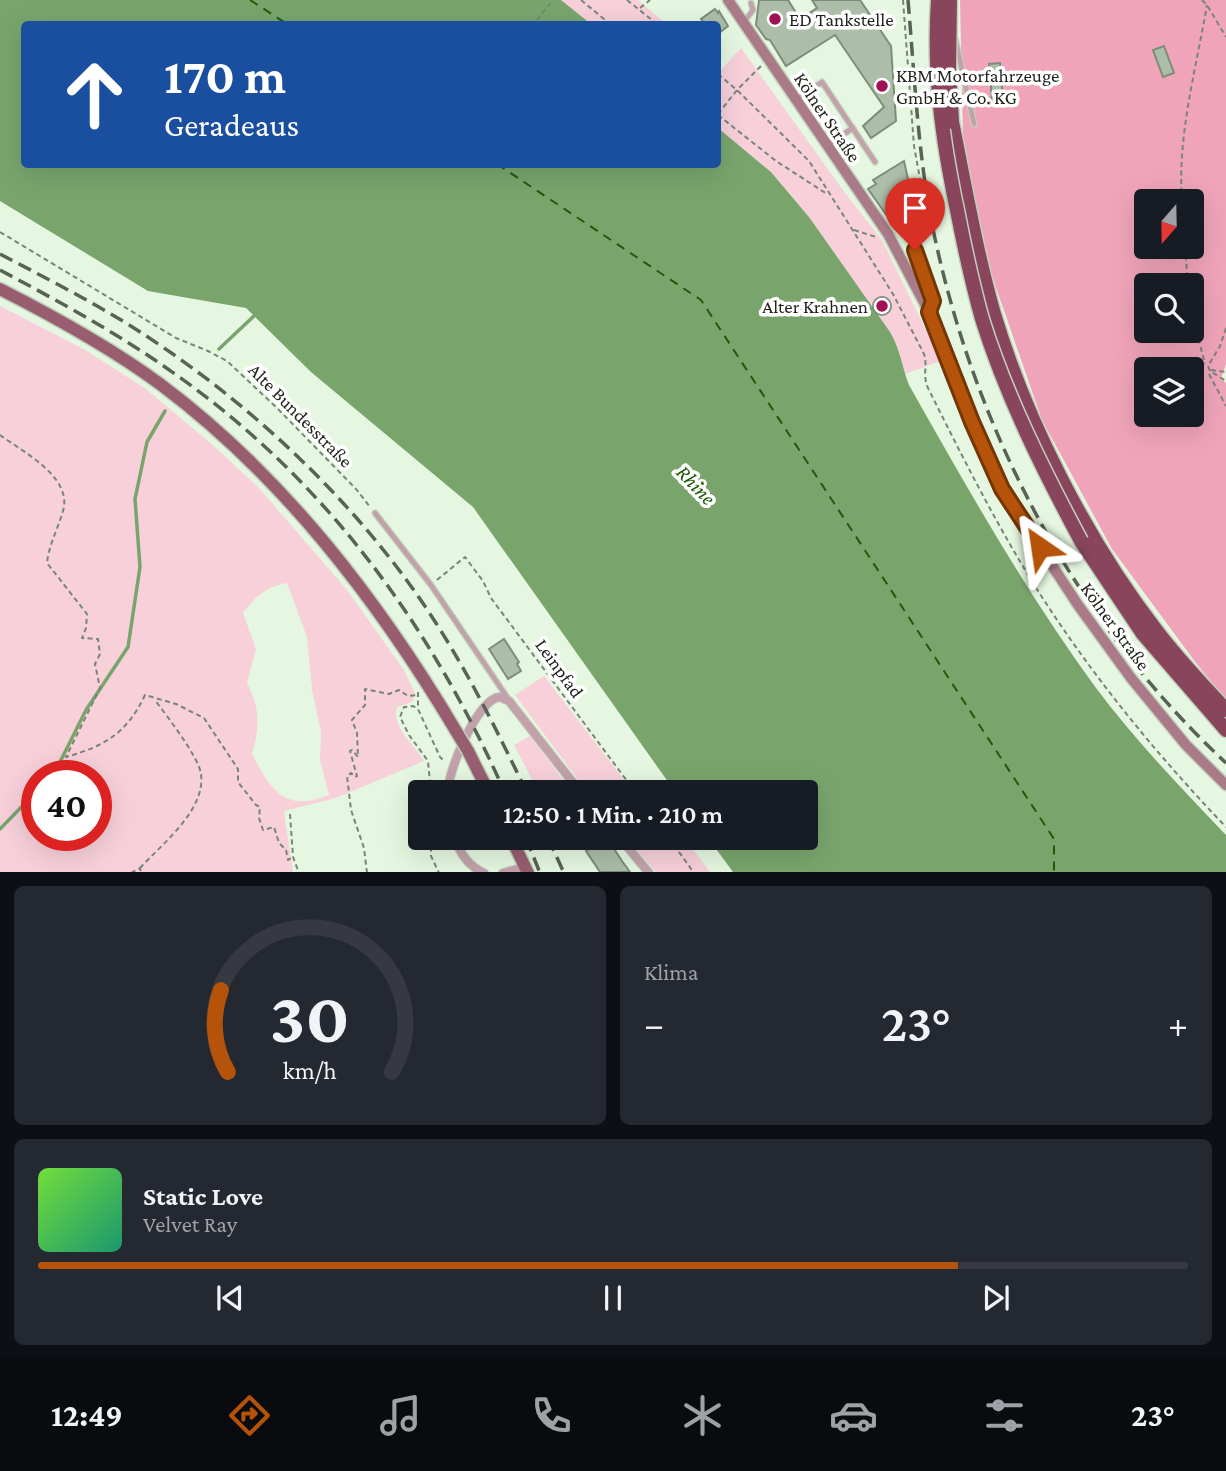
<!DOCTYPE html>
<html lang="de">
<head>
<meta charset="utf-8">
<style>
	:root { --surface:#171b24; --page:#242831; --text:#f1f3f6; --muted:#9ea1a6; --line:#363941; --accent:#b45309 }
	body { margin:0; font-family:"Crimson Pro",serif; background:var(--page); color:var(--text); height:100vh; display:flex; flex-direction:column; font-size:26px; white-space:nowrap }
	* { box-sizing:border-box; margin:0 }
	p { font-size:23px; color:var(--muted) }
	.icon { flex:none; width:38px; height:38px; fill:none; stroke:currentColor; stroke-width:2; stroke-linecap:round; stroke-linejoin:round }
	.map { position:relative; height:872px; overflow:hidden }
	.drawer { display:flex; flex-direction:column; gap:14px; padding:14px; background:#0d0f14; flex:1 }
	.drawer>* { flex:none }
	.banner { position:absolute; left:21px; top:21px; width:700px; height:147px; border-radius:7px; box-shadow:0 7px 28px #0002; background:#1a4fa0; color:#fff; overflow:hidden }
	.needle { width:46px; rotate:200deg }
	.buttons { position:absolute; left:1134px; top:189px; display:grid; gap:14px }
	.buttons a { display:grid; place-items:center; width:70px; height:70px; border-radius:7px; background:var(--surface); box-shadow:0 7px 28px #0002; font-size:35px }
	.speed { position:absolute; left:21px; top:760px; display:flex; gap:14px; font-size:35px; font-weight:700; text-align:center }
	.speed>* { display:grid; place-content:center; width:91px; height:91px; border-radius:50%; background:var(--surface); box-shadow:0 7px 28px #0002; line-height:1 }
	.speed .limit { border:10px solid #d22; background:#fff; color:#111 }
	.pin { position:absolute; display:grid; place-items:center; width:60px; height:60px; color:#fff; margin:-72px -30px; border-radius:50% 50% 50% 0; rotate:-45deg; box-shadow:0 0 7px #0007 }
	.pin .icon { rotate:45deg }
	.me { position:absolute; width:77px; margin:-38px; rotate:328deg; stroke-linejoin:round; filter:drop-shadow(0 0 5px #0008) }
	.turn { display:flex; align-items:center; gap:24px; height:147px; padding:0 28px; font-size:32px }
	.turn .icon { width:91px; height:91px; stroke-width:2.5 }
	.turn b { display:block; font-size:49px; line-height:60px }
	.big { font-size:52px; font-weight:600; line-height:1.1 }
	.drawer .widget { flex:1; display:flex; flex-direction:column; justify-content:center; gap:10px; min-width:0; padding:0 24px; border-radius:10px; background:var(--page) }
	.drawer .dial { align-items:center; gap:0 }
	.dial svg { height:182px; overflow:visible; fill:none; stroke:var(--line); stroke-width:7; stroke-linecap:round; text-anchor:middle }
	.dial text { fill:var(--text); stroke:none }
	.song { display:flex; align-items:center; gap:21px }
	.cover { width:84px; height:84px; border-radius:10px; background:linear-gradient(135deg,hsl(100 70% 55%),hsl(160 70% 35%)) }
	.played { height:7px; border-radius:4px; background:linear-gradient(90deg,var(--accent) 80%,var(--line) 80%) }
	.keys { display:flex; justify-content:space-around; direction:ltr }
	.heat { display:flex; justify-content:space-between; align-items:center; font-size:38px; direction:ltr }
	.drawer .tiles { flex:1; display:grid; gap:14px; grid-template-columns:1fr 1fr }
	.widget:last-child { grid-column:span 2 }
	.trip { position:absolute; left:408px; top:780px; width:410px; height:70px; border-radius:7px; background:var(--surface); box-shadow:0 7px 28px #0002; font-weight:600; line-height:70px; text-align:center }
	.tab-bar { display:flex; height:112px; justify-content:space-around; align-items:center; background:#090b0e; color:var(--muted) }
	.tab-bar .icon { width:49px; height:49px }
	.tab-bar .on { color:var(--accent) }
	.tab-bar b { font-size:32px; color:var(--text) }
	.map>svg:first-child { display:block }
</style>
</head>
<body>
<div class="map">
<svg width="1226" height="873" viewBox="0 0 1226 873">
	<rect width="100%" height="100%" fill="#e5f7e0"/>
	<g fill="#f7d0da" fill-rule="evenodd">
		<path d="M 561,0 L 638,0 L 666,24 L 591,24 Z"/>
		<path d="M 741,48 L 845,193 L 882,240 L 941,361 L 905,374 L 896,343 L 809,217 L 771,172 L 718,128 L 718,67 L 721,70 Z"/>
		<path d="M 0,306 L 87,351 L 146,389 L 215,447 L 259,488 L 347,590 L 404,670 L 415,694 L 412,702 L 397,707 C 391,727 415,745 424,761 L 336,798 L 284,811 L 293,872 L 0,872 ZM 287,583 L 307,637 L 312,690 L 321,732 L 320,760 L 329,795 C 284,813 271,790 252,754 C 260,726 260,708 247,683 L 256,649 L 243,613 C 255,597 267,586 287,583 ZM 96,775 L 96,835 L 37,835 L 37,775 Z"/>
		<path d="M 544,676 L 634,793 L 588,793 L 515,695 Z"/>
		<path d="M 530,736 L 573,793 L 539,793 L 514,745 Z"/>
		<path d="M 626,838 L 684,838 L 710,872 L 656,872 Z"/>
	</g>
	<path fill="#f0a4ba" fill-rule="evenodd" d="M 960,0 L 1226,0 L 1226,364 L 1221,378 L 1226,383 L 1226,700 L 1196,663 L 1112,549 L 1042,420 L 984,253 L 963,136 ZM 1146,201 L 1192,201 L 1192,247 L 1146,247 ZM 1146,285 L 1192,285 L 1192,331 L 1146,331 ZM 1146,369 L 1192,369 L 1192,415 L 1146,415 Z"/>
	<path fill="#79a56d" d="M 0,0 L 561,0 L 591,24 L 24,24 L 24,164 L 718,164 L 718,128 L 771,172 L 809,217 L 890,332 C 900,348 902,367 909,385 C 967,488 1026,592 1096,688 C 1135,740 1181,788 1226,835 L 1226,872 L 733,872 L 708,838 L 805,838 L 805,793 L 676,793 L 473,507 L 311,372 L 246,308 L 148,291 L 0,201 Z"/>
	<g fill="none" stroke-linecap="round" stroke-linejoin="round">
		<g stroke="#79a56d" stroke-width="3.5">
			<path d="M 219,349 L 256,314"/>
			<path d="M 49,775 L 60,762 L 86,710 L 128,647 L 140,567 L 135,499 L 147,442 L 165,411"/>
			<path d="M 0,829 L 37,791"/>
		</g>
		<g stroke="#215a09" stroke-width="2" stroke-dasharray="9 7" stroke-linecap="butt">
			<path d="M 250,0 L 287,24"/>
			<path d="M 497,164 L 701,300 L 1054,839 L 1054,873"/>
		</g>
	</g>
	<g fill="#acbea8" stroke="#7d8d79" stroke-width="2">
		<path d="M 759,0 L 788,0 L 800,19 L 817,8 L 812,0 L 860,0 L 891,46 L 896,121 L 871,138 L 863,126 L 884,107 L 835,35 L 786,66 L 770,40 L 766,39 L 756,25 Z"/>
		<path d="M 715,9 L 718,13 L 719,11 L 728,26 L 718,34 L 718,24 L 705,24 L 701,19 Z"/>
		<path d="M 1164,46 L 1174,73 L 1163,77 L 1153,50 Z"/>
		<path d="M 1000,63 L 1003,99 L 992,100 L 989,64 Z"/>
		<path d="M 904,161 L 913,202 L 890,220 L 868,189 L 876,184 L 873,180 Z"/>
		<circle cx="882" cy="306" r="9"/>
		<path d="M 504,639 L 519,662 L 517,664 L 521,671 L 508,679 L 489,649 Z"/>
		<path d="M 607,838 L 622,861 L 630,872 L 600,872 L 586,851 Z"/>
	</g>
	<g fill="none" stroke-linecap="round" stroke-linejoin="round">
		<g stroke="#c1d1bd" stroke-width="7">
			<g id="lane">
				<path d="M 744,22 L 753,10 L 751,3"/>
				<path d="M 955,38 L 974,124"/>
				<path d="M 798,98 L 822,82 L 875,162"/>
				<path d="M 827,145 L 853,128"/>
				<path d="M 915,250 L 933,301 L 929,311"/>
				<path d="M 375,513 L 431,585 L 509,700"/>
			</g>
		</g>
		<g stroke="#c1d1bd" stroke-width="10">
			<g id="street">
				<path d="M 448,793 C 447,772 478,698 500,697 L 509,701 L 581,793"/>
				<path d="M 455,838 C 460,854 468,866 484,873"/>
				<path d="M 620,838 L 649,873"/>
				<path d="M 503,873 L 525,867"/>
			</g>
		</g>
		<g stroke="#c1d1bd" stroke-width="13">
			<path id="secondary" d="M 728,0 L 888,234 L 929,312 L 972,422 L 1002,489 L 1078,605 L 1131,678 L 1186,745 L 1226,785"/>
		</g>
		<g stroke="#c1d1bd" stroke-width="15">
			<g id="primary">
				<path d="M 0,289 C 55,317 110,347 160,384 C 283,476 378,600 456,731"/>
				<path d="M 468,751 L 489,793"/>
				<path d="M 511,838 L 528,873"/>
			</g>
		</g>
		<g stroke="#c1d1bd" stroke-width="17">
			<g id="highway">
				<path d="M 952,122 C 965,186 976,251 994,314 C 1026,421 1087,541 1156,630 C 1177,658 1202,684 1226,710"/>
				<path d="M 1081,541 L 1143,634 L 1226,730"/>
			</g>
		</g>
		<g stroke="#798576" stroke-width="2" stroke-dasharray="5 3.5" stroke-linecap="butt">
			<path d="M 581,0 L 610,24"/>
			<path d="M 627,0 L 657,24"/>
			<path d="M 903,0 L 914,146 L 927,217"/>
			<path d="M 1202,0 L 1207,5 L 1226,37"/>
			<path d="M 640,8 L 650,0"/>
			<path d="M 537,20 L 553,0"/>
			<path d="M 718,74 L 737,90 L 809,161 L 893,294 L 924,354 C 928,366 922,374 928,388 C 963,458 998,528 1040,594 C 1094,678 1157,755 1226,827"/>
			<path d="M 718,114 L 737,90 L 761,66"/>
			<path d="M 718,115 L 776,161 L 827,194"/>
			<path d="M 1182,201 C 1177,137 1196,69 1207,5"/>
			<path d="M 854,230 L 876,237"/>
			<path d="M 0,232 L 176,338 L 208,351 L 227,361 L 278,409 L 356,489 L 370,507"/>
			<path d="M 917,244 L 920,220 L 928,216"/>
			<path d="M 1185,247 L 1188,285"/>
			<path d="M 1192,314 L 1205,364"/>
			<path d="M 1226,328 L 1220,346 L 1208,366 L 1210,371 L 1226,381"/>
			<path d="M 1211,370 L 1226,372"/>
			<path d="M 1209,374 L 1226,406"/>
			<path d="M 0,435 C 23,452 73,477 63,511 C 58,529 49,544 47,563 L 87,614 L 86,628 L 82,638 L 98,639 L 100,654 L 95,664 L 100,688 L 66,757 C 105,746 127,733 145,695 L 176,704 L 204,718 L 238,769 L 238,782 L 256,805 L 260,807 L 259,818 L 263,830 L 274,827 L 279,843 L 286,850 L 288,860 L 293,857"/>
			<path d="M 437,580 L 465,557 L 483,581 L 491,598 L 636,793"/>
			<path d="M 418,692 L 418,709"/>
			<path d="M 431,793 L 428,761 L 409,735 L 400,717 L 404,707 L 413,706 L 418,709 L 440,757 L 445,762"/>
			<path d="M 290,814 L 293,857 L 299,873"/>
			<path d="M 431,838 L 431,856 L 439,873"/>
			<path d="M 669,838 L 694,873"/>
			<path d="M 140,868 C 162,844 206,810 201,774 C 199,757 166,715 155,700"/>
			<path d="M 131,873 L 140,868 L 141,873"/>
			<path d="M 367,873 L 364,848 L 351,810 L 347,776 L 351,773 L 355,777 L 357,776 L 350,751 L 352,750 L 358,757 L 357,733 L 352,720 L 365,705 L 365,689 L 389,694 L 399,690 L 408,696 L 418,695"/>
		</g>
		<use href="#lane" stroke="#c3a1aa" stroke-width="4.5"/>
		<use href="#street" stroke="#c3a1aa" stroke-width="8"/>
		<use href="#secondary" stroke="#ab7a88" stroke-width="10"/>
		<use href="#primary" stroke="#985e70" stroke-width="12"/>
		<use href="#highway" stroke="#88455b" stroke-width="14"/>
		<g stroke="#596256" stroke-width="3.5" stroke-dasharray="14 7" stroke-linecap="butt">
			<path d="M 908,0 C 915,80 918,163 936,243 C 979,439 1079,626 1226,763"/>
			<path d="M 0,254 C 42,276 85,298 126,323 C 235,391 338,484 413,589 C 458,652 493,722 527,793"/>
			<path d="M 0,270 C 56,300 112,330 165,367 C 321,474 429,621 505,793"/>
			<path d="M 526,838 L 540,873"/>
			<path d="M 548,838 L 564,873"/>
		</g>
		<g stroke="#c1d1bd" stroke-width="15" stroke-linecap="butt">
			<path id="primary-bridge" d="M 456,731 L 468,751"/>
		</g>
		<g stroke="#c1d1bd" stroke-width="17" stroke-linecap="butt">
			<g id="highway-bridge">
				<path d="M 938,0 C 933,73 942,139 957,210 C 964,246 972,283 982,319 C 1006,396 1043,470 1081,541"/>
				<path d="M 950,0 L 949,70 L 952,122"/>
			</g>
		</g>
		<use href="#primary-bridge" stroke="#985e70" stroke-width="12"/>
		<use href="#highway-bridge" stroke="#88455b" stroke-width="14"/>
	</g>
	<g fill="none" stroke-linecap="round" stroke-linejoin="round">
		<g stroke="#753606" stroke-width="18">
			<path id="route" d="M 915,250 L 933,301 L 929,312 L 972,422 L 1002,489 L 1040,547"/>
		</g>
		<use href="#route" stroke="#b45309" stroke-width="12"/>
	</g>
	<g fill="#a11055" stroke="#fff" stroke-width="2.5">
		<circle cx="775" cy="19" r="7"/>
		<circle cx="882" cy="86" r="7"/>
		<circle cx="882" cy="306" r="7"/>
	</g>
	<g text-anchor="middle" stroke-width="7" stroke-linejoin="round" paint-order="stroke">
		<g font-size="19" fill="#1d231b" stroke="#fff" text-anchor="start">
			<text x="789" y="26">ED Tankstelle</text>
			<text x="896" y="82">KBM Motorfahrzeuge<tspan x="896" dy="22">GmbH &amp; Co. KG</tspan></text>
			<text x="868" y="313" text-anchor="end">Alter Krahnen</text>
		</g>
		<g font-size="19" fill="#1d231b" stroke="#fff">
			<text transform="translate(828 117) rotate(56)" y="7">Kölner Straße</text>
			<text transform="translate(301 415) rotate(45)" y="7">Alte Bundesstraße</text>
			<text transform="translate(1116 626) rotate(54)" y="7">Kölner Straße</text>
			<text transform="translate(560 668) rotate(54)" y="7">Leinpfad</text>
		</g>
		<g font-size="21" font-style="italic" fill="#215a09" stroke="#fff">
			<text transform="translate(696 485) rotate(46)" y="7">Rhine</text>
		</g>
	</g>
</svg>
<div class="buttons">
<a><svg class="needle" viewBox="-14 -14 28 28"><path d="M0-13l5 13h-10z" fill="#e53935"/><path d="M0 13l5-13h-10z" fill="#9ea1a6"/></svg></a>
<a><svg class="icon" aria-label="search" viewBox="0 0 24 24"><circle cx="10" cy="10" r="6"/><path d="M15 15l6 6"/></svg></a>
<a><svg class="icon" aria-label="layers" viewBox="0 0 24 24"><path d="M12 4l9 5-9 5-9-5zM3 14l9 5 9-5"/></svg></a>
</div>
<div class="speed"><div class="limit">40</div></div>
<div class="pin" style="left:915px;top:250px;background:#d93025"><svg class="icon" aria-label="arrive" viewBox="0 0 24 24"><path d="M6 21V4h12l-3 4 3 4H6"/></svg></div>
<svg class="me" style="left:1040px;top:547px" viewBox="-20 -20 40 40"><path d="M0-17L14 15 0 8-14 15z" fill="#b45309" stroke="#fff" stroke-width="4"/></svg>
<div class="trip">12:50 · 1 Min. · 210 m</div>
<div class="banner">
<div class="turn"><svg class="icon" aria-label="ahead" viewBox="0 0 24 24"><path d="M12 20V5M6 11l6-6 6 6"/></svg><div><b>170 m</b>Geradeaus</div></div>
</div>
</div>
<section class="drawer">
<div class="tiles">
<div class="widget dial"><svg viewBox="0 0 100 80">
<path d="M14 69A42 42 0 1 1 86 69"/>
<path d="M14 69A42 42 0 0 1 11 33" stroke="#b45309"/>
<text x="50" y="56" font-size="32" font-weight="700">30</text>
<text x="50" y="72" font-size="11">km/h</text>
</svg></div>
<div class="widget"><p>Klima</p>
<div class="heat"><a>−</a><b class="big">23°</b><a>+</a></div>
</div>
<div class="widget">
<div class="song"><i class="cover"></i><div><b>Static Love</b><p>Velvet Ray</p></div></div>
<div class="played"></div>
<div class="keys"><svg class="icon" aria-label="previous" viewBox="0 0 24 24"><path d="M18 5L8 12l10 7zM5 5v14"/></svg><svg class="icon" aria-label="pause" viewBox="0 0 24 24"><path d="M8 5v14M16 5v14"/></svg><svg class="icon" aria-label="next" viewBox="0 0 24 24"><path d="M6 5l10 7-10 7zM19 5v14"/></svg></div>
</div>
</div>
</section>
<nav class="tab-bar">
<b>12:49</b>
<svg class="icon on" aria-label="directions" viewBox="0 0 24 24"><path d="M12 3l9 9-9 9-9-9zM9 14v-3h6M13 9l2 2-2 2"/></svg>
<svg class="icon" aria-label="music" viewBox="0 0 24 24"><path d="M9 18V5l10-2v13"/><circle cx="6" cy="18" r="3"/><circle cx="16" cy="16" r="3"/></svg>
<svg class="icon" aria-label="phone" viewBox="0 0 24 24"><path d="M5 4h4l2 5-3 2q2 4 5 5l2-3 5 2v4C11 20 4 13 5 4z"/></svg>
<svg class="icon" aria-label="climate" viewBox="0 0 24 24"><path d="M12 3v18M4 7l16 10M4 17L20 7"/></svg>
<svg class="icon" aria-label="car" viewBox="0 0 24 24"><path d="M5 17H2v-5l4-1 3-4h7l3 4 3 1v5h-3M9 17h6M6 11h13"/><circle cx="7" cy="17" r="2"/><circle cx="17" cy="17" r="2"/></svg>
<svg class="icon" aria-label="filters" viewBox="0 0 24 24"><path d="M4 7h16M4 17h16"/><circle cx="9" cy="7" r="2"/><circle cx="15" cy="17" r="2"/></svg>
<b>23°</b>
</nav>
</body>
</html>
